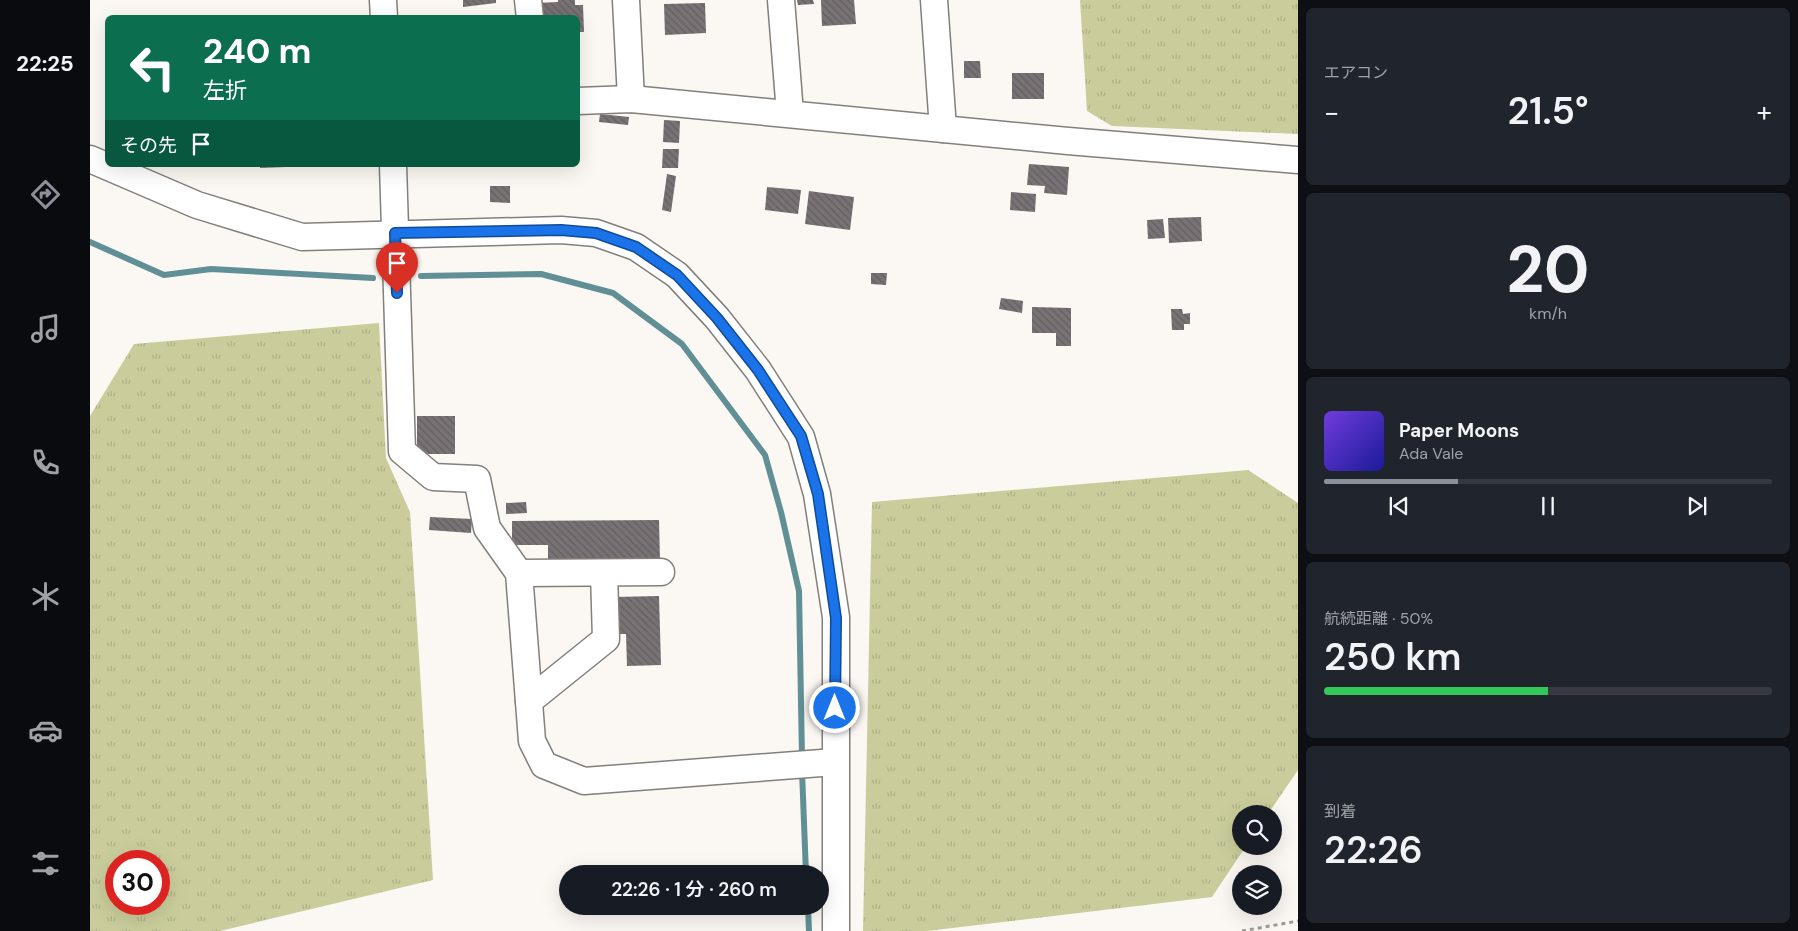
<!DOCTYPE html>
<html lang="ja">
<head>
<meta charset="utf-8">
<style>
	:root { --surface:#171b24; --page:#20242c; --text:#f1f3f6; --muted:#9ea1a6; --line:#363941; --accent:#8c9099 }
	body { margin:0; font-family:"DM Sans","Noto Sans JP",sans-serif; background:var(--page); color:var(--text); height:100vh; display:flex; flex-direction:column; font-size:19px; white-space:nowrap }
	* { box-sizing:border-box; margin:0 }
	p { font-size:16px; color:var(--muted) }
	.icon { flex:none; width:28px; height:28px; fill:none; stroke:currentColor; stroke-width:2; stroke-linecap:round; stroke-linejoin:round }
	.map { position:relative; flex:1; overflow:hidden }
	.drawer { display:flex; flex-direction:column; gap:8px; padding:8px; background:#0d0f14; width:500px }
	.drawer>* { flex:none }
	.guide { position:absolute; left:15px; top:15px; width:475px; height:152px; border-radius:8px; box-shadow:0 5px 20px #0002; background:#0b6e4f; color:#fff; overflow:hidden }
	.controls { position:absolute; left:1142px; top:805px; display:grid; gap:10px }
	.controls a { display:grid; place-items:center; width:50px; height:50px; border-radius:50%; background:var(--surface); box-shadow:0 5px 20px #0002; font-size:25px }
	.speed { position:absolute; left:15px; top:850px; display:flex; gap:10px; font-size:25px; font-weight:700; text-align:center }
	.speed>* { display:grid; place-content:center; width:65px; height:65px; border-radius:50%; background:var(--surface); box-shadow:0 5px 20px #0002; line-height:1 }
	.speed .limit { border:8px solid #d22; background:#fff; color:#111 }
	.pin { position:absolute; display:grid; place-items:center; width:42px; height:42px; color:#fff; margin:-51px -21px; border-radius:50% 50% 50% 0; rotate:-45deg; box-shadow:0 0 5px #0007 }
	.pin .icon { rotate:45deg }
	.me { position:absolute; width:55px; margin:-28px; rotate:0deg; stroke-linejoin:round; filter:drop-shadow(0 0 4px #0008) }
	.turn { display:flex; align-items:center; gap:18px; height:105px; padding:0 15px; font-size:22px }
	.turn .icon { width:65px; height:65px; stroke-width:2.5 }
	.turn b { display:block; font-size:35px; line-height:42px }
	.then { display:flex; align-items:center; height:48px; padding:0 15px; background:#0003; gap:10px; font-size:19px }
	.big { font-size:38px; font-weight:600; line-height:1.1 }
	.drawer .tile { flex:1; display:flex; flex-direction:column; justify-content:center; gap:8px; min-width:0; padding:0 18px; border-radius:8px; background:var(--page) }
	.drawer .dial { align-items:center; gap:0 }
	.dial b { font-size:65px; line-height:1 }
	.song { display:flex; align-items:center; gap:15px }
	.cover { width:60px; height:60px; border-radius:8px; background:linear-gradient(135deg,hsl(260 70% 55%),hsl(240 70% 35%)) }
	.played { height:5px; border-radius:2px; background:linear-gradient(90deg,var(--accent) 30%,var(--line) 30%) }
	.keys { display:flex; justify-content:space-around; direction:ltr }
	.heat { display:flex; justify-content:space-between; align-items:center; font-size:28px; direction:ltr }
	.charge { height:8px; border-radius:4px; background:linear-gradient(90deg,#34c759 50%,var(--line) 0) }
	.trip { position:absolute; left:469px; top:865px; width:270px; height:50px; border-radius:25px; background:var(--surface); box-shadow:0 5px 20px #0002; font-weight:600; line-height:50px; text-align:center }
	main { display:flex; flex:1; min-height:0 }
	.tab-bar { display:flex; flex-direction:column; width:90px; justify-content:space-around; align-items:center; background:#090b0e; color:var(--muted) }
	.tab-bar .icon { width:35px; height:35px }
	.tab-bar .active { color:var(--accent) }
	.tab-bar b { font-size:22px; color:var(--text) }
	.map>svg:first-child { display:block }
</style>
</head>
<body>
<main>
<nav class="tab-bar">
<b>22:25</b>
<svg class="icon active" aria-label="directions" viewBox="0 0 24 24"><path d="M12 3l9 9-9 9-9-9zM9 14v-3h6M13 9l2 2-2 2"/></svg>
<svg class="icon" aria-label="music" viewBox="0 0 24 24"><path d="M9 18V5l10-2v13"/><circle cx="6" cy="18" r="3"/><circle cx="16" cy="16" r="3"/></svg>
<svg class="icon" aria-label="phone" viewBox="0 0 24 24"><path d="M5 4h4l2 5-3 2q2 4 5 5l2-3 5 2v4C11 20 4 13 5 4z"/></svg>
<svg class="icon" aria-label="climate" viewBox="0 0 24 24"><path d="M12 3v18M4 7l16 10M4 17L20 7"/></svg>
<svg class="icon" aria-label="car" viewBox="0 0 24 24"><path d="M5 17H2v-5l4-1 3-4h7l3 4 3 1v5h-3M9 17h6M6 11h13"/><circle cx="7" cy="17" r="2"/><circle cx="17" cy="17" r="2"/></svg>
<svg class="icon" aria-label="filters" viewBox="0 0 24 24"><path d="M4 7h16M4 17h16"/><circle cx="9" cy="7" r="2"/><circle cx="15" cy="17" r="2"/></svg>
</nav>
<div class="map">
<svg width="1208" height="931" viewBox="0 0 1208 931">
	<defs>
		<pattern id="grass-tufts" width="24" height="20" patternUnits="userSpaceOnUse" patternTransform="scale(1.25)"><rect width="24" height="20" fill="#cacd9b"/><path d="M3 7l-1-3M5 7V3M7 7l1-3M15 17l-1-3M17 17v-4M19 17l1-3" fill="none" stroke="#aeb086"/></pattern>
		<pattern id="building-back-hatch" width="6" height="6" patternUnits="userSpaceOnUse" patternTransform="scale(1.25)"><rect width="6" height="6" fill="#787274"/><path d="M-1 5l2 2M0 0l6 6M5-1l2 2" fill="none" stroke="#635e60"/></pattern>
	</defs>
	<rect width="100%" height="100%" fill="#fbf7f2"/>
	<g fill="url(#grass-tufts)" fill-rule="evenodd">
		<path d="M 990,0 L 1208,0 L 1208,134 L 1022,126 L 997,111 Z"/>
		<path d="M 289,323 L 296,458 L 320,512 L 343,880 L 130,931 L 0,931 L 0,416 L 44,344 ZM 69,861 L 69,904 L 26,904 L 26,861 Z"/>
		<path d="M 1158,470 L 1208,503 L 1208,770 L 1178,814 L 1151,814 L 1151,846 L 1156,846 L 1122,897 L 837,931 L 773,931 L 782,502 Z"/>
	</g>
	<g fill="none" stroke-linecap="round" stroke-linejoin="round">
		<g stroke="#608f96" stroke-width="6">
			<path d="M 0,242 L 74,275 L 121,269 L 283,278"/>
			<path d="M 331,276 L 451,274 L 523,293 L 592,344 L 675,455 L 691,512 L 709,591 L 712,758"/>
			<path d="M 712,771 L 716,874"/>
			<path d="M 718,906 L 719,931"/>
		</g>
	</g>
	<g fill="url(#building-back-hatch)">
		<path d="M 373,0 L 406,0 L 406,3 L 373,7 Z"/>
		<path d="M 468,0 L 485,0 L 485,5 L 493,5 L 494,32 L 488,32 L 488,18 L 446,17 L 445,3 L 468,2 Z"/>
		<path d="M 707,0 L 723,0 L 724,4 L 708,5 Z"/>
		<path d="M 731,0 L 764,0 L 766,24 L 732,26 Z"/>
		<path d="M 615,3 L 616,33 L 575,35 L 574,4 Z"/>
		<path d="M 874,61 L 890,61 L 891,78 L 874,78 Z"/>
		<rect x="922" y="73" width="32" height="26"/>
		<path d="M 510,114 L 539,117 L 538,125 L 509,122 Z"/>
		<path d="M 574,120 L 590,121 L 589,143 L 573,142 Z"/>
		<path d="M 573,149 L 589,149 L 588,168 L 572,168 Z"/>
		<path d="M 939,164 L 979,167 L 977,195 L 954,193 L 955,186 L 937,185 Z"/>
		<path d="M 170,165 L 196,165 L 196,167 L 170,168 Z"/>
		<path d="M 577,174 L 586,176 L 581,212 L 572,210 Z"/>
		<path d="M 400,186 L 420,186 L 420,203 L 400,202 Z"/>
		<path d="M 677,187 L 711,190 L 708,214 L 675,210 Z"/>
		<path d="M 719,191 L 764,197 L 760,230 L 715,224 Z"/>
		<path d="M 921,192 L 946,194 L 945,212 L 920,210 Z"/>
		<path d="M 1111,217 L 1112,241 L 1079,243 L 1078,218 Z"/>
		<path d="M 1073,219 L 1075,238 L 1058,239 L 1057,220 Z"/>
		<path d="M 781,273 L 797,273 L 796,285 L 781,284 Z"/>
		<path d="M 911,298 L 933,301 L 932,313 L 909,309 Z"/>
		<path d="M 942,307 L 981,308 L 981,346 L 966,346 L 966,333 L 942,333 Z"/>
		<path d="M 1081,309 L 1092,309 L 1093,314 L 1100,313 L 1100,324 L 1094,324 L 1094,330 L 1082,330 Z"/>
		<rect x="327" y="416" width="38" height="38"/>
		<path d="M 436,502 L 437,513 L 416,514 L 416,503 Z"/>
		<path d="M 340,517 L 382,519 L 381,533 L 339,530 Z"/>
		<path d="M 569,520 L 570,560 L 458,560 L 458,545 L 422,545 L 422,521 Z"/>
		<path d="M 569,596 L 571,665 L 537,666 L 536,634 L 525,634 L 524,597 Z"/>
	</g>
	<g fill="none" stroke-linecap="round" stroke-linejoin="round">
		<g stroke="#837f7b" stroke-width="29">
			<g id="minor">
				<path d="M 293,0 L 294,18"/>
				<path d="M 438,0 L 440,18"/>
				<path d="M 536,0 L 541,99"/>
				<path d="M 691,0 L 700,113"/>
				<path d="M 844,0 L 853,129"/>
				<path d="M 488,101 L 541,99 L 978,141 L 1208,160"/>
				<path d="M 0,159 L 107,205 L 212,237 L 471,230 L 506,233 L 546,247 L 587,275 L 627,318 L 668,370 L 711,437 L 727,494 L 746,617 L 746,931"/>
				<path d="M 303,165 L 312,451 L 343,477 L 387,479 L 397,528 L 429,573 L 442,741 L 454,765 L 494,781 L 745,762"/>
				<path d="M 429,573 L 571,572"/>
				<path d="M 439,701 L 516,639 L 514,573"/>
			</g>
		</g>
		<path stroke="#9e9c98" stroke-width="3" stroke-dasharray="4 4" stroke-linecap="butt" d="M 1152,931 L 1208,921"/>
		<use href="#minor" stroke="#fff" stroke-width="26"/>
	</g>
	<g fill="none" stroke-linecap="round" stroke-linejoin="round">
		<g stroke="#114b97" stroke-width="12">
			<path id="route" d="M 307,293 L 305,233 L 471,230 L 506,233 L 546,247 L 587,275 L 627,318 L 668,370 L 711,436 L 728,494 L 746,618 L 745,708"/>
		</g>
		<use href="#route" stroke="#1a73e8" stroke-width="9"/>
	</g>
</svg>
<div class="controls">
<a><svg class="icon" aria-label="search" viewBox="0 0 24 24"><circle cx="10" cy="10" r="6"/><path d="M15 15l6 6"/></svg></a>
<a><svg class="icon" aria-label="layers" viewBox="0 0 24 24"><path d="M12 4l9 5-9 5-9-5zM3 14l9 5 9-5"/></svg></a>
</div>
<div class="speed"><div class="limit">30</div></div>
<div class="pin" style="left:307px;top:293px;background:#d93025"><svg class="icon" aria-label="arrive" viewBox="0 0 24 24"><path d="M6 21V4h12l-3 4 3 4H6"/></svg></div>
<svg class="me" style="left:745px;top:708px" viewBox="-20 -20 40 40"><circle r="17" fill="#1a73e8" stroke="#fff" stroke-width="3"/><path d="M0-11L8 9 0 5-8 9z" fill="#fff"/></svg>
<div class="trip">22:26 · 1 分 · 260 m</div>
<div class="guide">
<div class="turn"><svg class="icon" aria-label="left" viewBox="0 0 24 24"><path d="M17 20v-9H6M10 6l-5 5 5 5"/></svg><div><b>240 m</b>左折</div></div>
<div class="then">その先<svg class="icon" aria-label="arrive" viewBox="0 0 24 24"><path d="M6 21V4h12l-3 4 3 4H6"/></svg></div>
</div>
</div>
<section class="drawer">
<div class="tile"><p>エアコン</p>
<div class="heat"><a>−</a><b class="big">21.5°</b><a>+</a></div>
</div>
<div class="tile dial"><b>20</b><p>km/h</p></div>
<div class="tile">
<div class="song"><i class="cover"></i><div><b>Paper Moons</b><p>Ada Vale</p></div></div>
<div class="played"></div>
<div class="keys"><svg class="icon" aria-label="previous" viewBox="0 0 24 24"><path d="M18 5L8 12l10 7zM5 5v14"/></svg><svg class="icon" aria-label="pause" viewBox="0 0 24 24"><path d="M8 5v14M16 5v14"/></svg><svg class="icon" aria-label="next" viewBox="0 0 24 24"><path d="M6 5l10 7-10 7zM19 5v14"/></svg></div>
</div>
<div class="tile"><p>航続距離 · 50%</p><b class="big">250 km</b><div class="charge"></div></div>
<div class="tile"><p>到着</p><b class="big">22:26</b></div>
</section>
</main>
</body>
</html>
